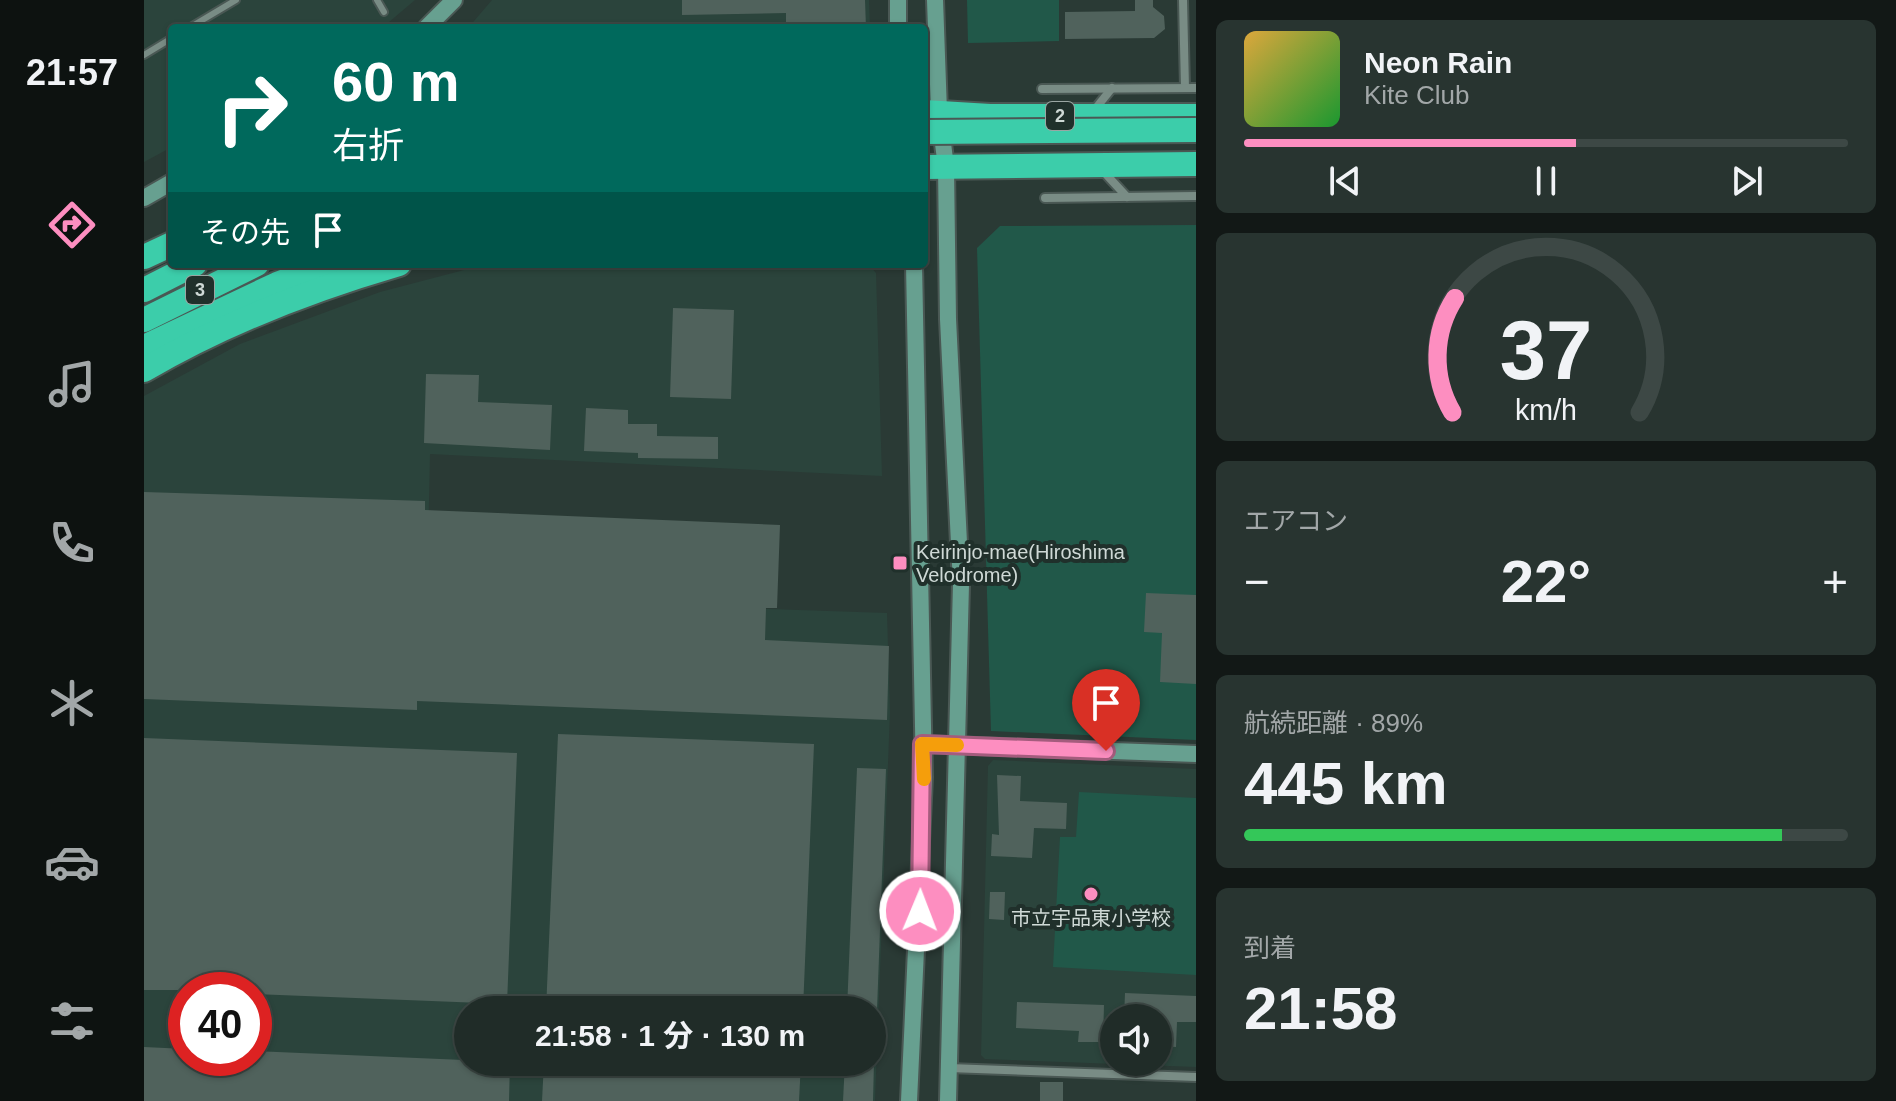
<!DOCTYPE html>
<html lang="ja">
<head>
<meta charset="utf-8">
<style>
	:root { --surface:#202c28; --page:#283430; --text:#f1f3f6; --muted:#a2a7a8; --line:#3d4845; --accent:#fd8ec0 }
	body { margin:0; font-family:Helvetica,"Noto Sans JP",sans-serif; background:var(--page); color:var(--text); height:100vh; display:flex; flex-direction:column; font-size:30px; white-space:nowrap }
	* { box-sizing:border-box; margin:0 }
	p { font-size:26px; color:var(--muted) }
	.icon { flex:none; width:44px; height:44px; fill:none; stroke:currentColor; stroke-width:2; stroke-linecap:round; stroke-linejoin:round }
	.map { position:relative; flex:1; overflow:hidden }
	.panel { display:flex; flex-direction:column; gap:20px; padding:20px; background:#121816; width:700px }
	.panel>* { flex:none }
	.hud { position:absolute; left:24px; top:24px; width:760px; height:244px; border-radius:8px; box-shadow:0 2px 6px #0004,0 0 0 2px var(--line); background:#00695c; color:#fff; overflow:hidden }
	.fabs { position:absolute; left:956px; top:1004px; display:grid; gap:16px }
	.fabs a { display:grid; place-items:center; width:72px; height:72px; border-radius:50%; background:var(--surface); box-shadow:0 2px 6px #0004,0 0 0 2px var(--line); font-size:40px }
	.speed { position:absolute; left:24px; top:972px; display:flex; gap:16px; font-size:40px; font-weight:700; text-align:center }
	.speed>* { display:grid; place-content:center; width:104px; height:104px; border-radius:50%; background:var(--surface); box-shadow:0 2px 6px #0004,0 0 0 2px var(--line); line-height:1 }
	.speed .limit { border:12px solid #d22; background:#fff; color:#111 }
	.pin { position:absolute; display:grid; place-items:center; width:68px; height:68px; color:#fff; margin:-82px -34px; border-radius:50% 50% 50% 0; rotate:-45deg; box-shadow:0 0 8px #0007 }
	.pin .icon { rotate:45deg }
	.me { position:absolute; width:88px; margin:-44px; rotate:1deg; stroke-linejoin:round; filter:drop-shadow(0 0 6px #0008) }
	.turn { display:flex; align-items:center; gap:28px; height:168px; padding:0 32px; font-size:36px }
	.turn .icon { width:104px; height:104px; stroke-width:2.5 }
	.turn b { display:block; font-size:56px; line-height:68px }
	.then { display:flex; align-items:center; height:76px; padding:0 32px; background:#0003; gap:16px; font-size:30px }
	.big { font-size:60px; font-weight:700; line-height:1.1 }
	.panel .card { flex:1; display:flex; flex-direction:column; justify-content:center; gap:12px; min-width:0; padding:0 28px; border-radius:12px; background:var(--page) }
	.panel .dial { align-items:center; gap:0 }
	.dial svg { height:208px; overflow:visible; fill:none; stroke:var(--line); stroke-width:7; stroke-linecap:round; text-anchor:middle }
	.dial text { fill:var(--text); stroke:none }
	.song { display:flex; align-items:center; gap:24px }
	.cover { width:96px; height:96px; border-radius:12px; background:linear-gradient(135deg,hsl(40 70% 55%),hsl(130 70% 35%)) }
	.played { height:8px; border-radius:4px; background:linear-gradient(90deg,var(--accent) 55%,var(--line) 55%) }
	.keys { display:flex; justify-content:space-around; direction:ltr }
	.heat { display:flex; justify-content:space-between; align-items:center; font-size:44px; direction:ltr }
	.charge { height:12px; border-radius:6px; background:linear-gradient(90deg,#34c759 89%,var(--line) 0) }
	.trip { position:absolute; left:310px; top:996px; width:432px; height:80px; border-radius:40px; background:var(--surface); box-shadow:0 2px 6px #0004,0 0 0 2px var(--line); font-weight:700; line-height:80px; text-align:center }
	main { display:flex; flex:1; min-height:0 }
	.menu { display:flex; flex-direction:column; width:144px; justify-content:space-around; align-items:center; background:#0d1210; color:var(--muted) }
	.menu .icon { width:56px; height:56px }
	.menu .active { color:var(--accent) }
	.menu b { font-size:36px; color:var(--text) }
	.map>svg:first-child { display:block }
</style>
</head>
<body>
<main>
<nav class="menu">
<b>21:57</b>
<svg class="icon active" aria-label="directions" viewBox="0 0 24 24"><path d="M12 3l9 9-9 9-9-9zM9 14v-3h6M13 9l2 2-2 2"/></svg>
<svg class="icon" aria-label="music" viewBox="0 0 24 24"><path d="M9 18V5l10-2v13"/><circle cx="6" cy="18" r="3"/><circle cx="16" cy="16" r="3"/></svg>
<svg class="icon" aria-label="phone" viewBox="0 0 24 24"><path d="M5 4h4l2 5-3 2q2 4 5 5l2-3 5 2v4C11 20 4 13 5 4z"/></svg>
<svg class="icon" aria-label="climate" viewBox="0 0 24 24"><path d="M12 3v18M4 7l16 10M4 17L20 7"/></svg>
<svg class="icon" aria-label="car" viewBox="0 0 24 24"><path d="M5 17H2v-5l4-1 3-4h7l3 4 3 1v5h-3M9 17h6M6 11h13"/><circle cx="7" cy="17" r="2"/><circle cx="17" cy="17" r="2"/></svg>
<svg class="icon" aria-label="filters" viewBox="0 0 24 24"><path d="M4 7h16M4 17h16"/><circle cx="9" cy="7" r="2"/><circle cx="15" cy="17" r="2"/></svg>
</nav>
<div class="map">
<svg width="1052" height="1101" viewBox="0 0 1052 1101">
	<rect width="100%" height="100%" fill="#2a3a35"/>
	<g fill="#2b443c" fill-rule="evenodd">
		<path d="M 0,0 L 271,0 L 238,28 L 28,28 L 28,147 L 0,162 Z"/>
		<path d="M 348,0 L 725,0 L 726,28 L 324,28 Z"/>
		<path d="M 343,264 L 724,264 L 732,273 L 738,476 L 286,454 L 283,597 L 743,613 L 746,712 L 731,1101 L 0,1101 L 0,396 L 96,344 L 236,292 ZM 42,990 L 110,990 L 110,1058 L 42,1058 ZM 324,1010 L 728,1010 L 728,1062 L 324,1062 Z"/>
		<path d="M 849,760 L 1052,769 L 1052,1067 L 841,1059 L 837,1055 L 844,766 ZM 970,1018 L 1014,1018 L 1014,1062 L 970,1062 Z"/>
	</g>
	<g fill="#215849">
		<path d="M 823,0 L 915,0 L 915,41 L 824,43 Z"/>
		<path d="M 1052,225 L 1052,740 L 847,731 L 833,248 L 856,226 Z"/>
		<path d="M 935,792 L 1052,798 L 1052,975 L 909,967 L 916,837 L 932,837 Z"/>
	</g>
	<g fill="#50625c">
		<path d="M 538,0 L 721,0 L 722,28 L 642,28 L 642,13 L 538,15 Z"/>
		<path d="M 991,0 L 1009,0 L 1009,7 L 1020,16 L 1021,29 L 1010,38 L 921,39 L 921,12 L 991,11 Z"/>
		<path d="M 529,308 L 590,310 L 587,399 L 526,397 Z"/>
		<path d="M 282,374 L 335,375 L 334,402 L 408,405 L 406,450 L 280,443 Z"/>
		<path d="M 442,408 L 484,410 L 484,424 L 513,424 L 513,436 L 574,437 L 574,459 L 494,458 L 494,453 L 440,451 Z"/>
		<path d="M 0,492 L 281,501 L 281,510 L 636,525 L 633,608 L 622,608 L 621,640 L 745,646 L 743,720 L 273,701 L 273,710 L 0,699 Z"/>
		<path d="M 1002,593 L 1052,595 L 1052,684 L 1016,682 L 1018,633 L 1000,632 Z"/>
		<path d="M 414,734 L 670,744 L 659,1010 L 402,1010 Z"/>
		<path d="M 0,738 L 373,753 L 363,1004 L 110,994 L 110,990 L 0,990 Z"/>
		<path d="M 713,768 L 742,769 L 733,1010 L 703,1010 Z"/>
		<path d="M 853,775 L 877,776 L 876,801 L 923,803 L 922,829 L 890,828 L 888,858 L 847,856 L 848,834 L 855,835 Z"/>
		<path d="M 846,892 L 861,892 L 860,920 L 845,919 Z"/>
		<path d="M 981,993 L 1052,996 L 1052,1022 L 1033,1022 L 1032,1047 L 1014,1046 L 1014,1018 L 980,1018 Z"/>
		<path d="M 873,1002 L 960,1005 L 959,1042 L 934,1042 L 935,1031 L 872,1028 Z"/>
		<path d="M 0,1047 L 42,1049 L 42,1058 L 110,1058 L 110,1051 L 366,1062 L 365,1101 L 0,1101 Z"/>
		<path d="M 400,1062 L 657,1062 L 655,1101 L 398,1101 Z"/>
		<path d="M 701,1062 L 730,1062 L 729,1101 L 699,1101 Z"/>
		<rect x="896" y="1082" width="23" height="19"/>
	</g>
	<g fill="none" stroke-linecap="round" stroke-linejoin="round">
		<g stroke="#4a5854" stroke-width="10">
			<g id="lane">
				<path d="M 233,0 L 240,12"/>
				<path d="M 45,28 L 92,0"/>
				<path d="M 0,55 L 28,38"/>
			</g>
		</g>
		<g stroke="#4a5854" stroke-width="12">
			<g id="street">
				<path d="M 1039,0 L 1041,88"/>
				<path d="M 898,89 L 1052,88"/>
				<path d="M 948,113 L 968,88"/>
				<path d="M 959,171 L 983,197"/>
				<path d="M 901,198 L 1052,196"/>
				<path d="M 805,1068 L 1052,1077"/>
			</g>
		</g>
		<g stroke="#4a5854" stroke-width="20">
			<g id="secondary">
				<path d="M 754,0 L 754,28"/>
				<path d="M 791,0 L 795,112 L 802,167 L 804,319 L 817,584 L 804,1101"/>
				<path d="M 282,28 L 310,0"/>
				<path d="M 0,198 L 28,182"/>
				<path d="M 778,744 L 1052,754"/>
				<path d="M 765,1101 L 780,777 L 770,264"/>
			</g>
		</g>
		<g stroke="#4a5854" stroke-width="28">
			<g id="highway">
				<path d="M 780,112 L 846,116 L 1052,116"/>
				<path d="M 780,167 L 1052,164"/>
				<path d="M 0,257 L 28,244"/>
				<path d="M 0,290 L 51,264"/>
				<path d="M 0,320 L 113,264"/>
				<path d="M 0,347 L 133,284 L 186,264"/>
				<path d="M 0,370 C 80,323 166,290 255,264"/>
			</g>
		</g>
		<use href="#lane" stroke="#798c85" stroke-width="6"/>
		<use href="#street" stroke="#798c85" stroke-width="8"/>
		<use href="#secondary" stroke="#67a090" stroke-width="16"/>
		<use href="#highway" stroke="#3ccdaa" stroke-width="24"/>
		<g stroke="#4a5854" stroke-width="28" stroke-linecap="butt">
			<path id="highway-bridge" d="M 780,132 L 1052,130"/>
		</g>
		<use href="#highway-bridge" stroke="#3ccdaa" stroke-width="24"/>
	</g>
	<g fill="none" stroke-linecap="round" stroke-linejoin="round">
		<g stroke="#a45c7d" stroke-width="20">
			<path id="route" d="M 776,911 L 778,744 L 962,751"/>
		</g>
		<use href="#route" stroke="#fd8ec0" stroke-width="14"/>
		<path stroke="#f59e0b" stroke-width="14" d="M 780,779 L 778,744 L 813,745"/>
	</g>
	<g fill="#fd8ec0" stroke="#20302b" stroke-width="3">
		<rect x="748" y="555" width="16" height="16" rx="4"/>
		<circle cx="947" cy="894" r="8"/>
	</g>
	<g text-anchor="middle" stroke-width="8" stroke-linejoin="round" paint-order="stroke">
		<g fill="#20302b" stroke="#9aa6a3" stroke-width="2">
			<rect x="902" y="102" width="28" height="28" rx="6"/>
			<rect x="42" y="276" width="28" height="28" rx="6"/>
		</g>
		<g font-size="18" font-weight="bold" fill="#cfd9d6">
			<text x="916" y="122">2</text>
			<text x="56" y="296">3</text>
		</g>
		<g font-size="20" fill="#cfd9d6" stroke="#20302b" text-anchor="start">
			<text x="772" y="559">Keirinjo-mae(Hiroshima<tspan x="772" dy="23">Velodrome)</tspan></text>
			<text x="947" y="925" text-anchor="middle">市立宇品東小学校</text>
		</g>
	</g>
</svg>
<div class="fabs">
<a><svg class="icon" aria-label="sound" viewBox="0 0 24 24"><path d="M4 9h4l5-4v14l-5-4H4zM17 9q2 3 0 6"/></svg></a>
</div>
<div class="speed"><div class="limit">40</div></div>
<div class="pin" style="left:962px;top:751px;background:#d93025"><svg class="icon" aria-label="arrive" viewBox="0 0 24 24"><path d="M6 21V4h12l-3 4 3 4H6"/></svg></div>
<svg class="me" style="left:776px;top:911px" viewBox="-20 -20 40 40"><circle r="17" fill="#fd8ec0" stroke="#fff" stroke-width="3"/><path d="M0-11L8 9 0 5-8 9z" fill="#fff"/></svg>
<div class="trip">21:58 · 1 分 · 130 m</div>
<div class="hud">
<div class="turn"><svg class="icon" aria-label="right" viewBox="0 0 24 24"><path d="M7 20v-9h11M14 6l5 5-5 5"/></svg><div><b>60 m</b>右折</div></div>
<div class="then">その先<svg class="icon" aria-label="arrive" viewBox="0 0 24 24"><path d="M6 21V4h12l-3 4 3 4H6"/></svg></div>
</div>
</div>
<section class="panel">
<div class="card">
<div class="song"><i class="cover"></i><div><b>Neon Rain</b><p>Kite Club</p></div></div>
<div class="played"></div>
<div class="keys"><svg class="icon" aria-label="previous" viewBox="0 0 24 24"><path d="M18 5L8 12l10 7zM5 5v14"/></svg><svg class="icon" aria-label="pause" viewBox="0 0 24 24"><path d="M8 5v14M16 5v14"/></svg><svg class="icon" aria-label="next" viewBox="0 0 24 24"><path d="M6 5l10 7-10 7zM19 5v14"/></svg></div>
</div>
<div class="card dial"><svg viewBox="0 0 100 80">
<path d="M14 69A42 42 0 1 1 86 69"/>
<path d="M14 69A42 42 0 0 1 15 25" stroke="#fd8ec0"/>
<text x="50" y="56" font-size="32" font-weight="700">37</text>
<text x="50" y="72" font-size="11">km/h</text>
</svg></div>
<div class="card"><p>エアコン</p>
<div class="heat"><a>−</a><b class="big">22°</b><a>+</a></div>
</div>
<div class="card"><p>航続距離 · 89%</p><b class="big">445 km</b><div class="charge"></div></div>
<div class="card"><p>到着</p><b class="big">21:58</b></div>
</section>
</main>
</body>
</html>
